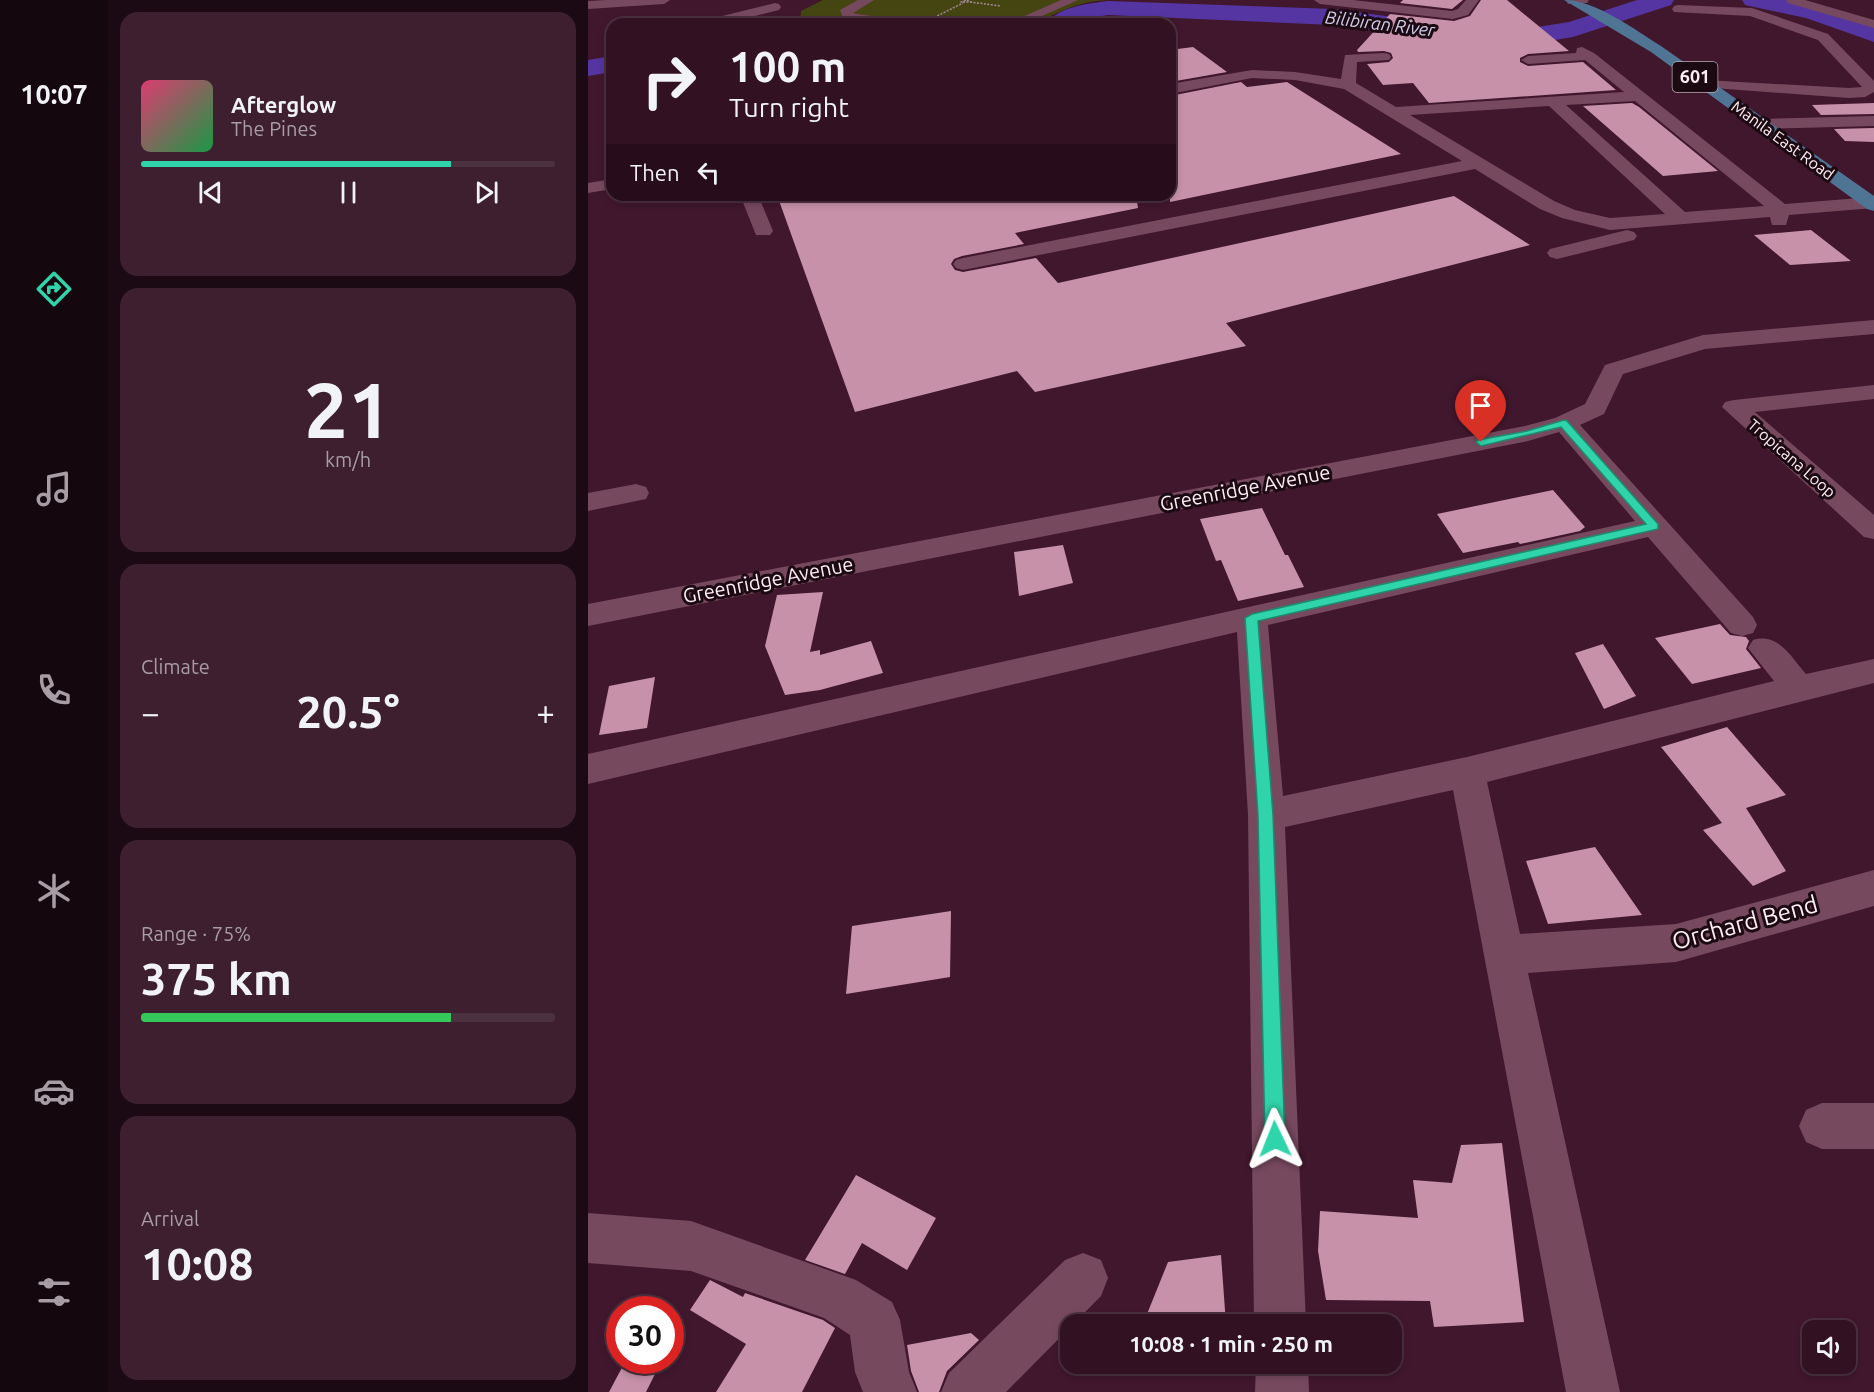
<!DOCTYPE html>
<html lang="en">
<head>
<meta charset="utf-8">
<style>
	:root { --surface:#311122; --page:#3d1f2f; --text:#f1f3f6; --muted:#a89da5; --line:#4c3140; --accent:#2fd4aa }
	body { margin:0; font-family:Ubuntu,sans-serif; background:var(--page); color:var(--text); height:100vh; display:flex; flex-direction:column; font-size:22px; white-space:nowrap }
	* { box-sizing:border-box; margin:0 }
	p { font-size:20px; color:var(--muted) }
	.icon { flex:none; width:33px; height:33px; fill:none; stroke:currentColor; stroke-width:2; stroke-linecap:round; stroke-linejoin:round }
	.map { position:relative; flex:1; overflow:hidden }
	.details { display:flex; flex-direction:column; gap:12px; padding:12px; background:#1b0913; width:480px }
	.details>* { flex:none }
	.banner { position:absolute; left:18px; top:18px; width:570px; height:183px; border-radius:18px; box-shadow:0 3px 9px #0003,0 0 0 2px var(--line); background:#311122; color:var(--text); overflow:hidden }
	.tools { position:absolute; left:1214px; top:1320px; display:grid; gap:12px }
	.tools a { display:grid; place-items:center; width:54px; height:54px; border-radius:12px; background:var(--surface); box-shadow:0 3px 9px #0003,0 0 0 2px var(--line); font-size:30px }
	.speed { position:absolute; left:18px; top:1296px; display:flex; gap:12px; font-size:30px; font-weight:700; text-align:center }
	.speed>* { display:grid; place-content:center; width:78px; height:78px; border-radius:50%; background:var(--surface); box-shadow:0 3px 9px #0003,0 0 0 2px var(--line); line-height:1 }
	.speed .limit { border:9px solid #d22; background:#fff; color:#111 }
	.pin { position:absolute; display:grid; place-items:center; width:51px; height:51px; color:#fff; margin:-62px -26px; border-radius:50% 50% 50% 0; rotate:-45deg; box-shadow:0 0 6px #0007 }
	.pin .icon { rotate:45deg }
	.me { position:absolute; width:66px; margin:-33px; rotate:358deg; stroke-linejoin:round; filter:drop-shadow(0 0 4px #0008) }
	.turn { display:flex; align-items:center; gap:21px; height:126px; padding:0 24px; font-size:27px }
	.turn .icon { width:78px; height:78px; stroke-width:2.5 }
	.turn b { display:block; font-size:42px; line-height:51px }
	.then { display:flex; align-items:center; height:57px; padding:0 24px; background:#0003; gap:12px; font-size:22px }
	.big { font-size:45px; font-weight:600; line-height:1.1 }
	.details .card { flex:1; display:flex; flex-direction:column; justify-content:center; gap:9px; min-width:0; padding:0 21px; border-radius:18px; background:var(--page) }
	.details .dial { align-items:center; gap:0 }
	.dial b { font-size:78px; line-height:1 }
	.song { display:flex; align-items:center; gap:18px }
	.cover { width:72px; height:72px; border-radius:9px; background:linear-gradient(135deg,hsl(340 70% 55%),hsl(140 70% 35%)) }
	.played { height:6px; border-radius:3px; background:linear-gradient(90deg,var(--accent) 75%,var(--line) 75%) }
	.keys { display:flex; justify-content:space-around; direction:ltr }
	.heat { display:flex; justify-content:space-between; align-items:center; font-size:33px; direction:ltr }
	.charge { height:9px; border-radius:4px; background:linear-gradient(90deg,#34c759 75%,var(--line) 0) }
	.trip { position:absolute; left:472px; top:1314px; width:342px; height:60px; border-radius:18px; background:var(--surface); box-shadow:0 3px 9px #0003,0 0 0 2px var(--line); font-weight:600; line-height:60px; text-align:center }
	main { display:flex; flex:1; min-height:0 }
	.tabs { display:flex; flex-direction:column; width:108px; justify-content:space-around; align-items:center; background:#14070e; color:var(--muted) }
	.tabs .icon { width:42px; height:42px }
	.tabs .selected { color:var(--accent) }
	.tabs b { font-size:27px; color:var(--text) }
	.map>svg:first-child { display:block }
</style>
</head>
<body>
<main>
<nav class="tabs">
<b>10:07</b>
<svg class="icon selected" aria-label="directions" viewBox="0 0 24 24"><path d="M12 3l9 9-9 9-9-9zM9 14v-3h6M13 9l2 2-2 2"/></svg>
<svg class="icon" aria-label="music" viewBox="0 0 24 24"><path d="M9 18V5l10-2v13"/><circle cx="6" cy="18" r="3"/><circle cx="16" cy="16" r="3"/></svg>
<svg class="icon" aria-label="phone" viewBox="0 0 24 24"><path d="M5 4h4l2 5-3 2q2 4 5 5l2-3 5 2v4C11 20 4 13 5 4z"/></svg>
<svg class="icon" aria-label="climate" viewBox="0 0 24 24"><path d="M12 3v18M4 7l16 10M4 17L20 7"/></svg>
<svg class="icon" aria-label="car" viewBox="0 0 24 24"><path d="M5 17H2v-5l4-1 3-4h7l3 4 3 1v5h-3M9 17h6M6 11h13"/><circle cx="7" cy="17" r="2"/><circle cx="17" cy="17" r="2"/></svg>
<svg class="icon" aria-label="filters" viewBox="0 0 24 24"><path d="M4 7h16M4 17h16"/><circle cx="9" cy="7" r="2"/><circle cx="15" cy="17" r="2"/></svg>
</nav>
<section class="details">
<div class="card">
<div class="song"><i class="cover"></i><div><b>Afterglow</b><p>The Pines</p></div></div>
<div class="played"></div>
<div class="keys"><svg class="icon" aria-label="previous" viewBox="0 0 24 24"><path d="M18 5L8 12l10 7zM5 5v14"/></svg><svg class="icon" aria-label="pause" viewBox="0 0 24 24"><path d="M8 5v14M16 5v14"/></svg><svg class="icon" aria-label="next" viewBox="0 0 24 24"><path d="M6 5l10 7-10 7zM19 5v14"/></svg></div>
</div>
<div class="card dial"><b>21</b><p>km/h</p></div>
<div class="card"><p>Climate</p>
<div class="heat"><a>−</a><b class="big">20.5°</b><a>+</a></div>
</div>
<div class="card"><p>Range · 75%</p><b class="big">375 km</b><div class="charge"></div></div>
<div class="card"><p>Arrival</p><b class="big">10:08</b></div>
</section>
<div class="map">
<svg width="1286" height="1392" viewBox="0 0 1286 1392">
	<rect width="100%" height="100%" fill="#41172d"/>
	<path fill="#454511" d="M 235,0 L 520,0 C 493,1 471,11 447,24 L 212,24 L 213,11 Z"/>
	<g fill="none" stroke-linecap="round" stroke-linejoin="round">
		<g fill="#5435a2" fill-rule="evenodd">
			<path d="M 1049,0 L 1086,0 L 1083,5 L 985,37 L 937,45 L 904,46 L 745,25 L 520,15 L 501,18 L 490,24 L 458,24 C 471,6 500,4 520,1 L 745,9 L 904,30 L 937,29 L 981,22 Z"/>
			<path d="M 1154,0 L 1207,0 L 1251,12 L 1286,25 L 1286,42 L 1218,18 L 1157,5 Z"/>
			<path d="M 24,56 L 24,72 L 0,76 L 0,60 Z"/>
		</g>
	</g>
	<g fill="#c691a9">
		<path d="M 815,0 L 875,0 L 864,9 L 812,3 Z"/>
		<path d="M 893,0 L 919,0 L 981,51 L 940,54 L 932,58 L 932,62 L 940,66 L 995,62 L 1028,90 L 841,103 L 825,83 L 795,85 L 779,64 L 801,62 L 805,58 L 803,53 L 796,51 L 770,52 L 769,50 L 802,14 L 866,21 L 882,16 Z"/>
		<path d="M 605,47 L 639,72 L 582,82 L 582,50 Z"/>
		<path d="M 653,82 L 659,87 L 699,82 L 813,154 L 582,202 L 582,96 Z"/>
		<path d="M 1044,103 L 1051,107 L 1130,171 L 1075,176 L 995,106 Z"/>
		<path d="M 1286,103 L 1286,114 L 1233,115 L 1224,105 Z"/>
		<path d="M 1286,128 L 1286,142 L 1257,141 L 1246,129 Z"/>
		<path d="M 189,195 L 548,195 L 550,208 L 427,233 L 436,244 L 374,256 L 366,259 L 363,264 L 367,270 L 375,272 L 448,258 L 470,283 L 866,196 L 942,245 L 638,323 L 658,346 L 447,392 L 429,371 L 267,412 Z"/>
		<path d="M 1223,230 L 1263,261 L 1202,265 L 1166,235 Z"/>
		<path d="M 965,490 L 997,527 L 992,531 L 932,544 L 930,542 L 875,553 L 849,514 Z"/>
		<path d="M 674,508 L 697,555 L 700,555 L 716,587 L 650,601 L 633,560 L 628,561 L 612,519 Z"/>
		<path d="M 475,545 L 485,583 L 431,596 L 426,552 Z"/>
		<path d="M 235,592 L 222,652 L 232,650 L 232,655 L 283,641 L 295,673 L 232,690 L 197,695 L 177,646 L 189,595 Z"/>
		<path d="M 1132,624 L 1142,635 L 1158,637 L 1161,641 L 1158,649 L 1173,668 L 1104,684 L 1067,638 Z"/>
		<path d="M 1015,644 L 1048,696 L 1016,709 L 987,653 Z"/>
		<path d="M 67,677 L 59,728 L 11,735 L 21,686 Z"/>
		<path d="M 1139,727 L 1198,795 L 1158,808 L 1198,871 L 1165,886 L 1115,830 L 1134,823 L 1073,747 Z"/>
		<path d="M 1007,847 L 1054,915 L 960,924 L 938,861 Z"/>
		<path d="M 363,911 L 362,977 L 258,994 L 264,926 Z"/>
		<path d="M 914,1143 L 936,1322 L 846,1327 L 842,1301 L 738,1300 L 730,1251 L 732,1211 L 830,1218 L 825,1180 L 864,1183 L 873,1145 Z"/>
		<path d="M 268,1175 L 348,1218 L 319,1270 L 274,1243 L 257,1274 L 217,1260 Z"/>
		<path d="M 633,1255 L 638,1324 L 555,1324 L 580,1262 Z"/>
		<path d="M 122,1280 L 155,1297 L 157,1293 L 235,1320 L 247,1328 L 214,1392 L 128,1392 L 158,1344 L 102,1310 Z"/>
		<path d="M 383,1333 L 391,1340 L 359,1371 L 351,1392 L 331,1392 L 323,1371 L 319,1345 Z"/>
		<path d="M 38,1360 L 68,1372 L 58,1392 L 21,1392 Z"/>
	</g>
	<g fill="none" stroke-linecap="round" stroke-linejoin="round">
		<g stroke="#a88b98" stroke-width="1.5" stroke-dasharray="2 1.5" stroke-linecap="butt">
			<path d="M 379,0 L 383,2 L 373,2 Z"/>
			<path d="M 382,2 L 413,6"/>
			<path d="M 343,19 L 375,3"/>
		</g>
		<g fill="#77495f" fill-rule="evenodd">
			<path d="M 19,0 L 82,0 L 76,4 L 0,9 L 0,1 Z"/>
			<path d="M 270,0 L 286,0 L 265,13 C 281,18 318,15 329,24 L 275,24 L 255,18 L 252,10 Z"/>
			<path d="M 473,0 L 490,0 L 436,24 L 418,24 Z"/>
			<path d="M 726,0 L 765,0 L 864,11 L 870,9 L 878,0 L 891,0 L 880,15 L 865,19 L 732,4 Z"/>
			<path d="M 978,0 L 1001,0 L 999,3 L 980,4 Z"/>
			<path d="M 1198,0 L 1217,0 L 1286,20 L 1286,28 L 1200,3 Z"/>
			<path d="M 187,3 L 191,4 L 193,7 L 191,10 L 135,24 L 116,23 L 118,20 Z"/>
			<path d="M 1090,5 L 1164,8 L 1240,34 L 1286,81 L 1286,92 L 1277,97 L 1261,98 L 1112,87 L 1110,84 L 1112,81 L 1117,80 L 1261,88 L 1274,87 L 1230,40 L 1162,16 L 1086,12 L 1084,9 L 1086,6 Z"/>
			<path d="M 994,47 L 1006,53 L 1197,204 L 1284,197 L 1286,198 L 1286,208 L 1201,215 L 1198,225 L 1184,225 L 1182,217 L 1022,230 L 974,218 L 952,209 L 887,169 L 375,270 L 368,268 L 365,264 L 368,260 L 375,258 L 874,161 L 756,89 L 707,80 L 664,78 L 582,94 L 582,84 L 664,70 L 707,72 L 753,79 L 757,55 L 796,53 L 801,54 L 803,57 L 801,60 L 769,62 L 768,83 L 808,107 L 1036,92 L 997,60 L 940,64 L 933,60 L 940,56 L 988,53 L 989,48 ZM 1047,101 L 1176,206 L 1097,212 L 978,105 ZM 961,106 L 1077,214 L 1022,218 L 987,210 L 966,201 L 822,115 Z"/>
			<path d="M 1286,116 L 1286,126 L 1174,129 L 1166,124 L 1174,119 Z"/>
			<path d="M 24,179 L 24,189 L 0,193 L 0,183 Z"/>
			<path d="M 152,195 L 170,195 L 185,231 L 182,235 L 168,235 Z"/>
			<path d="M 1039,230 L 1046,232 L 1049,236 L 1046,240 L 969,259 L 962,257 L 959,253 L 962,249 Z"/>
			<path d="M 1286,320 L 1286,334 L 1117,349 L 1035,374 L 1016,414 L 992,425 L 1165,617 L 1169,625 L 1165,633 L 1154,636 L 1143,633 L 1060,537 L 680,625 L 695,796 L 879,757 L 1186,681 L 1160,648 L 1165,640 C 1190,632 1203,657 1218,674 L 1286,659 L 1286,683 L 899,782 L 932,934 L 1088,924 L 1286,870 L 1286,906 L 1088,962 L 940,973 L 1032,1392 L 978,1392 L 865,790 L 697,827 L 718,1324 L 666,1324 L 660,815 L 649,632 L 0,784 L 0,754 L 1047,521 L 971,432 L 940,441 L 0,626 L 0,604 L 937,426 L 967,418 L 997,404 L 1017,365 L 1115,335 Z"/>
			<path d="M 1286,385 L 1286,399 L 1167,412 L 1286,515 L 1286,539 L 1276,537 L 1134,407 L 1137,402 L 1146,400 Z"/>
			<path d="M 48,484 L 58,487 L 61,493 L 58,499 L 0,511 L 0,493 Z"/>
			<path d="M 1234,1103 L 1286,1103 L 1286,1149 L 1234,1149 L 1218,1142 L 1211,1126 L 1218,1110 Z"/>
			<path d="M 0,1213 L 103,1221 L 268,1280 L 304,1302 L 312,1320 L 321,1372 L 329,1392 L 275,1392 L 267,1372 L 262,1335 L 236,1318 L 103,1271 L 0,1263 Z"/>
			<path d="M 495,1253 L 513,1260 L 520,1278 L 513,1296 L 418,1392 L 353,1392 L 361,1373 L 477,1260 Z"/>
			<path d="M 668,1364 L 720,1364 L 721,1392 L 667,1392 Z"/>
		</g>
		<path fill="#4f7494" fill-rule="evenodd" d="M 976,0 C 1007,0 1046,29 1073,46 L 1286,196 L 1286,211 L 1279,209 L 1063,52 Z"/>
	</g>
	<path fill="#2fd4aa" stroke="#1f8a6e" stroke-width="1.5" d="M 976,420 L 979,421 L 1070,524 L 1070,529 L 670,621 L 685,815 L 697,1139 L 694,1146 L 687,1149 L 680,1146 L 677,1139 L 670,815 L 657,618 L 664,614 L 1058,524 L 973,427 L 893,446 L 888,442 L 890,440 L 939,431 Z"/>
	<g text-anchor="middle" stroke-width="6" stroke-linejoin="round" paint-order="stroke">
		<g font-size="16" fill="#ffedf4" stroke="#1c0a13">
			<text transform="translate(1195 140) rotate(36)" y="6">Manila East Road</text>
			<text transform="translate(1204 458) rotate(41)" y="6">Tropicana Loop</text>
		</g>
		<g font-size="18" font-style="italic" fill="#cfcce9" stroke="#1c0a13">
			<text transform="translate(792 24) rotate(7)" y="6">Bilibiran River</text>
		</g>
		<rect fill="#1c0a13" stroke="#bba9b0" stroke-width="1.5" x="1084.5" y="62" width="45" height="30" rx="4.5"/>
		<g font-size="18" font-weight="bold" fill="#ffedf4">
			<text x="1107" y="83">601</text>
		</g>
		<g font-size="20" fill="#ffedf4" stroke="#1c0a13">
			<text transform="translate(657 488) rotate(-11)" y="7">Greenridge Avenue</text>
			<text transform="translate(180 580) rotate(-11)" y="7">Greenridge Avenue</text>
		</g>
		<g font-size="24" fill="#ffedf4" stroke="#1c0a13">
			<text transform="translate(1157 923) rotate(-15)" y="8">Orchard Bend</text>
		</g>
	</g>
</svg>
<div class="tools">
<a><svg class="icon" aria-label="sound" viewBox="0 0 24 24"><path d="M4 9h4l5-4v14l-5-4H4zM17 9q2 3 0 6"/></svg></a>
</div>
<div class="speed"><div class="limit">30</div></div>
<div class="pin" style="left:893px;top:442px;background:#d93025"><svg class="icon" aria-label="arrive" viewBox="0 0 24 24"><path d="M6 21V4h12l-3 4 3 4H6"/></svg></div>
<svg class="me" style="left:687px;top:1139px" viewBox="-20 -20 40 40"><path d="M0-17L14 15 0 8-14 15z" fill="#2fd4aa" stroke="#fff" stroke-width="4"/></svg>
<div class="trip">10:08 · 1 min · 250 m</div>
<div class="banner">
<div class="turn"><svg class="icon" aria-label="right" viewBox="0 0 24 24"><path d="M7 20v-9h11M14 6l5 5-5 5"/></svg><div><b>100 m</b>Turn right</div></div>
<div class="then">Then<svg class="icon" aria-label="left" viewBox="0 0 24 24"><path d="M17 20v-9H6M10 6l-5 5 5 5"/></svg></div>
</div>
</div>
</main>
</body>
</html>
